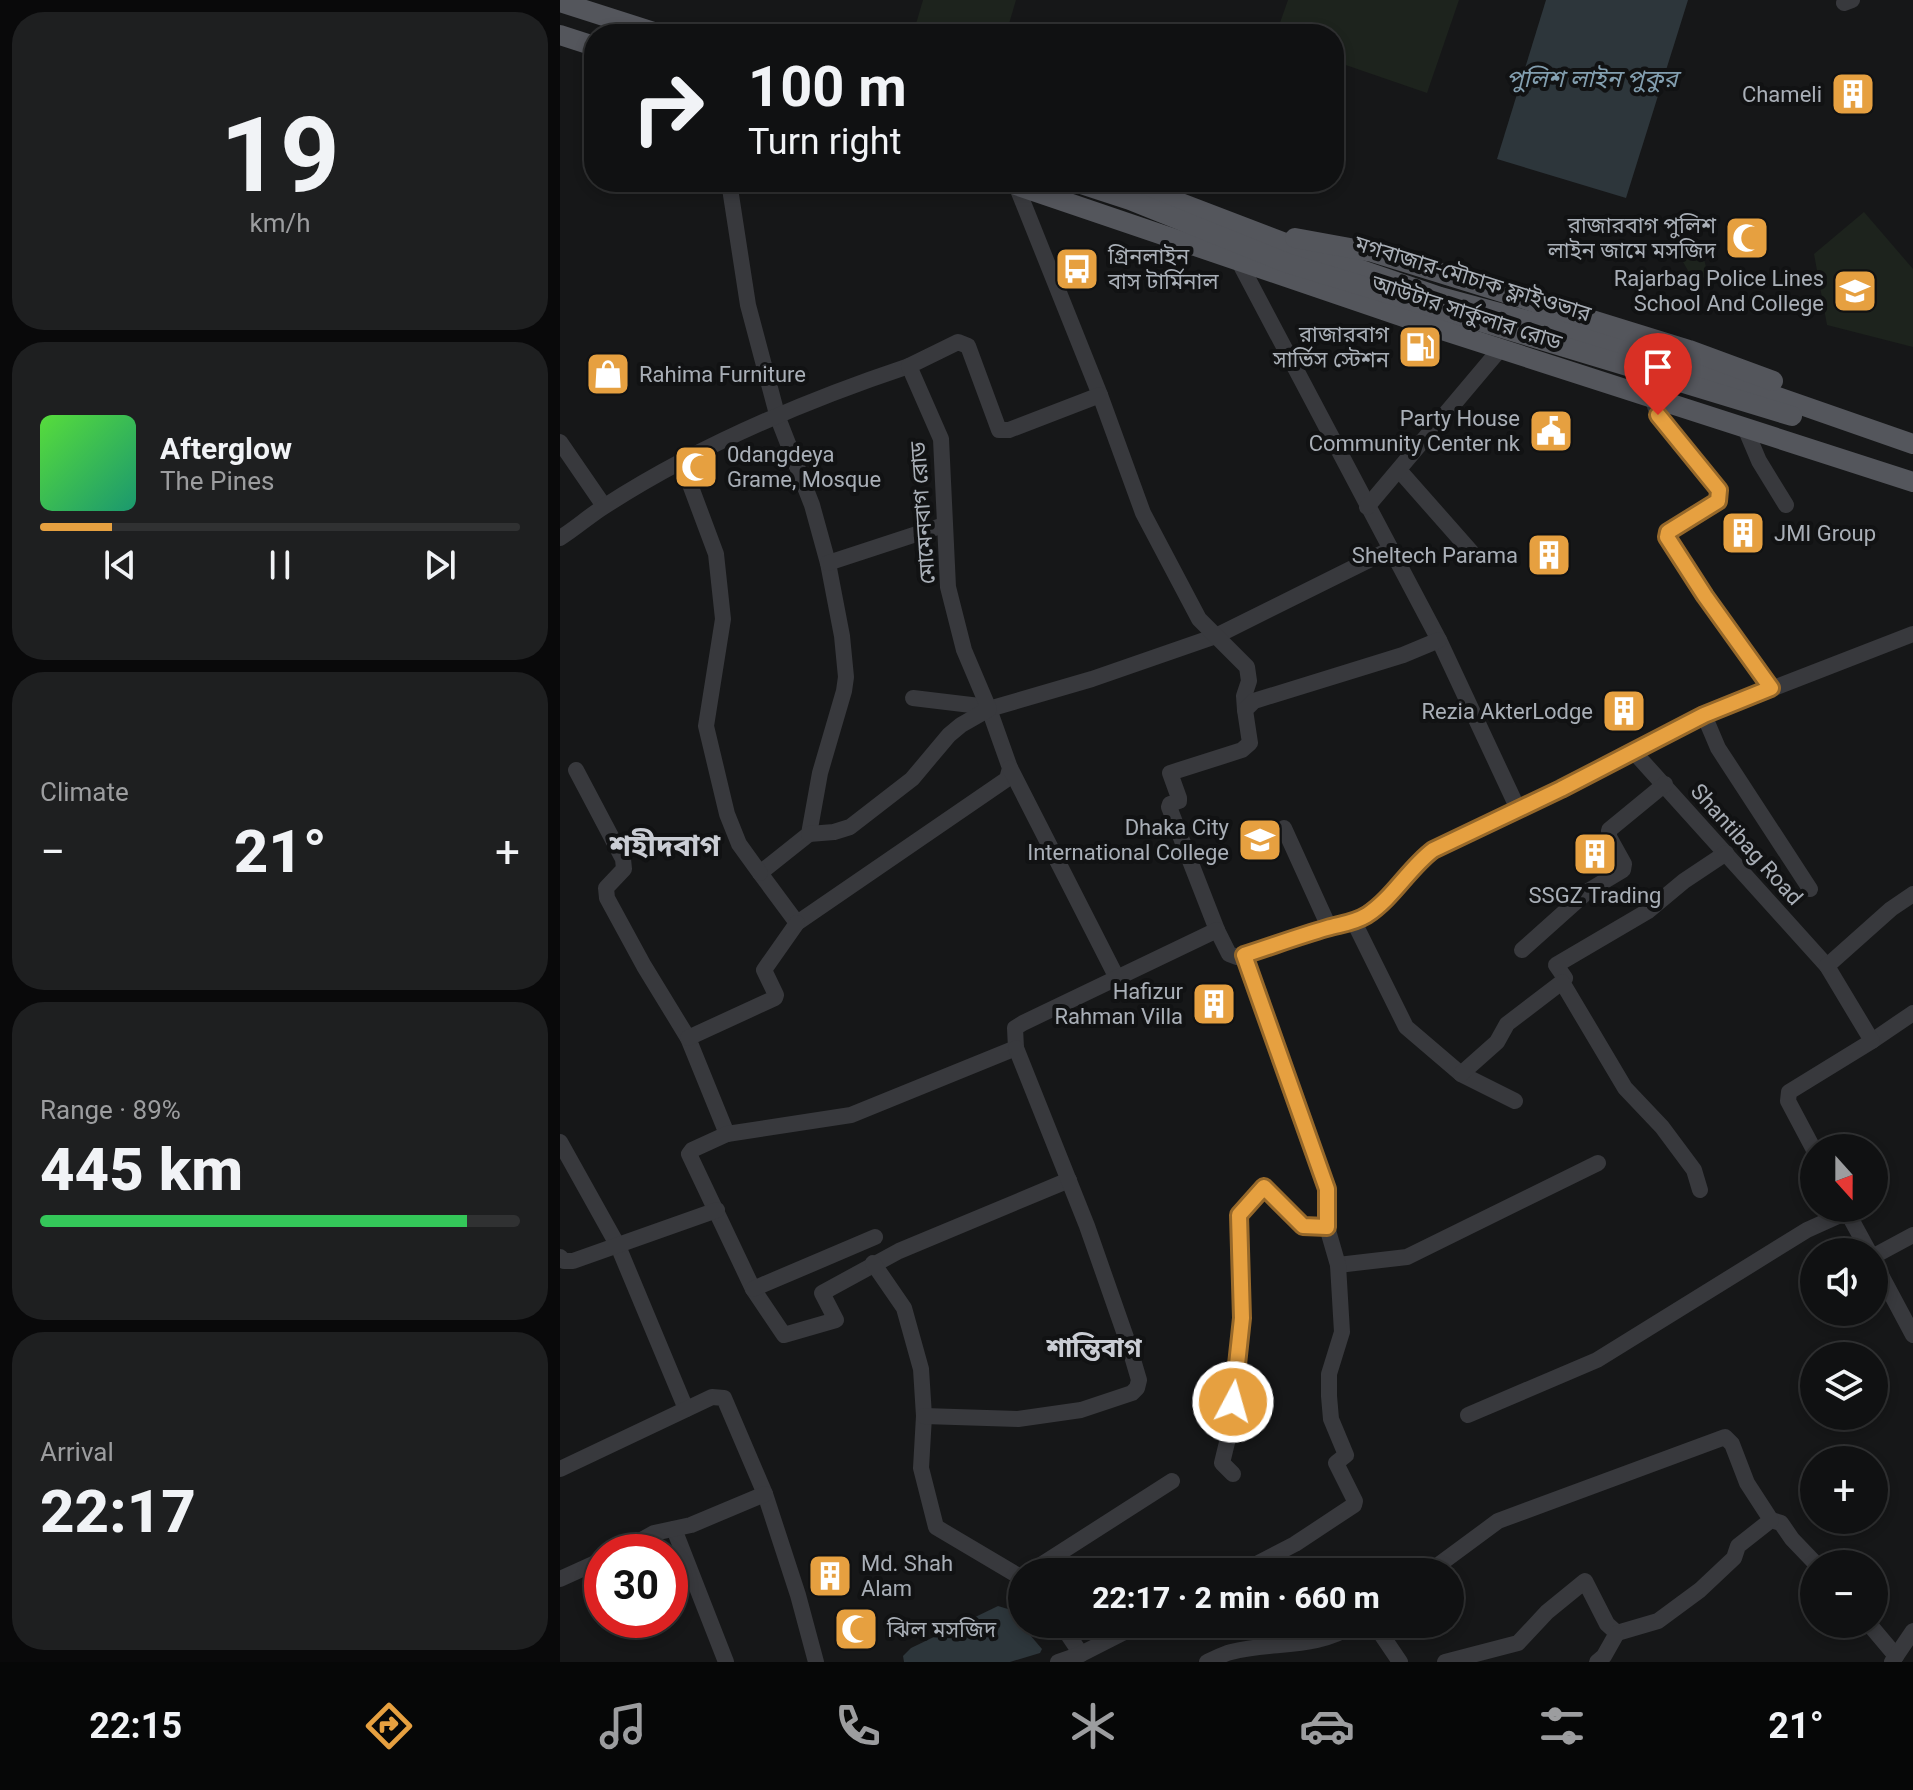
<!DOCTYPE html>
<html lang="en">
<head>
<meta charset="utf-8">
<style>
	:root { --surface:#101112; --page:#1e1f20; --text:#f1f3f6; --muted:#9c9d9f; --line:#303132; --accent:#e6a040 }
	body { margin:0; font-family:Roboto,"Noto Sans Bengali",sans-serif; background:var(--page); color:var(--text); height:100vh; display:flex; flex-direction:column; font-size:30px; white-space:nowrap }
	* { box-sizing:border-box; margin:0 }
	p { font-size:26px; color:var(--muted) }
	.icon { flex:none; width:44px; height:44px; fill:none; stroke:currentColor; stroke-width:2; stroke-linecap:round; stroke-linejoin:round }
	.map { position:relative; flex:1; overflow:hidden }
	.details { display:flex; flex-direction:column; gap:12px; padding:12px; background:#09090a; width:560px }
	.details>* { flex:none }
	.hud { position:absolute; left:24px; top:24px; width:760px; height:168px; border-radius:32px; box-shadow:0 4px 12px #0003,0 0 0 2px var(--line); background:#101112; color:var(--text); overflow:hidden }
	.needle { width:52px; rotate:159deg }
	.controls { position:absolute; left:1240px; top:1134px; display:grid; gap:16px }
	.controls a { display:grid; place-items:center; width:88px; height:88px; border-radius:50%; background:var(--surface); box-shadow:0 4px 12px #0003,0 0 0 2px var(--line); font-size:40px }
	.speed { position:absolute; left:24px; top:1534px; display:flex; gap:16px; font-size:40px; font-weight:700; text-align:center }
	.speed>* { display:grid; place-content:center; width:104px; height:104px; border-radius:50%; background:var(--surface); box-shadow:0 4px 12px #0003,0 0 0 2px var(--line); line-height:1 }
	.speed .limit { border:12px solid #d22; background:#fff; color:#111 }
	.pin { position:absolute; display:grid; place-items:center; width:68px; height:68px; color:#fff; margin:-82px -34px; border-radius:50% 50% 50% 0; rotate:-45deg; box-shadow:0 0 8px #0007 }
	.pin .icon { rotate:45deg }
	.me { position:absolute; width:88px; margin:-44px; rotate:6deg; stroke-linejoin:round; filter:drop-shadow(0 0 6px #0008) }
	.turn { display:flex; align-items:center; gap:28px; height:168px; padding:0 32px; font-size:36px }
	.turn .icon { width:104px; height:104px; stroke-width:2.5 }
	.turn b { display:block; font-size:56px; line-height:68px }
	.big { font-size:60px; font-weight:800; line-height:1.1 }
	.details .tile { flex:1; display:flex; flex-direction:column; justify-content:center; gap:12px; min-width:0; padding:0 28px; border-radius:32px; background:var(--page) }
	.details .dial { align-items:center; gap:0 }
	.dial b { font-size:104px; line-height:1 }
	.song { display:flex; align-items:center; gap:24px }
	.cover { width:96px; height:96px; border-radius:12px; background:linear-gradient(135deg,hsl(110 70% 55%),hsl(160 70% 35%)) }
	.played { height:8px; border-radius:4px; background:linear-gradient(90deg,var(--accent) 15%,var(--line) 15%) }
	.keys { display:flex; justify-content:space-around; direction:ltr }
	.heat { display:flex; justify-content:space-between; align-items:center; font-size:44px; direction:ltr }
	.charge { height:12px; border-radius:6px; background:linear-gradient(90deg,#34c759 89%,var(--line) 0) }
	.trip { position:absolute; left:448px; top:1558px; width:456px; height:80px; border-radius:40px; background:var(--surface); box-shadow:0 4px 12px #0003,0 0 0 2px var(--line); font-weight:800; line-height:80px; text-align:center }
	.tabs { display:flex; height:128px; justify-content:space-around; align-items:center; background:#060707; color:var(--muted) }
	.tabs .icon { width:56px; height:56px }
	.tabs .current { color:var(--accent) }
	.tabs b { font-size:36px; color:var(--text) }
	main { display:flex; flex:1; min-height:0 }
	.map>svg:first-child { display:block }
</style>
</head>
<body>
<main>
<section class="details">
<div class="tile dial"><b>19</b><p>km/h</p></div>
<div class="tile">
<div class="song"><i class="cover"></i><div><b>Afterglow</b><p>The Pines</p></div></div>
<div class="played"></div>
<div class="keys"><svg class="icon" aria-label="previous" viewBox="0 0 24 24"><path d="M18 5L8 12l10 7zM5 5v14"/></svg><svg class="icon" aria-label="pause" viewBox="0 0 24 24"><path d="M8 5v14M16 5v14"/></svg><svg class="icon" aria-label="next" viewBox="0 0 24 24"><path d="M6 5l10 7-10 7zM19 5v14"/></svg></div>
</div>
<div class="tile"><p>Climate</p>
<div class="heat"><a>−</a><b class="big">21°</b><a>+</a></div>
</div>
<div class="tile"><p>Range · 89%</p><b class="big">445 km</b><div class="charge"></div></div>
<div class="tile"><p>Arrival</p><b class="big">22:17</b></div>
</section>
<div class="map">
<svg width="1353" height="1662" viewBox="0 0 1353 1662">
	<rect width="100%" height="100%" fill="#161718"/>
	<g fill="#1d231d">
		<path d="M 363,0 L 456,0 L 446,34 L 353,34 Z"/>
		<path d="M 728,0 L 899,0 L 867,93 L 774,61 L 774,34 L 716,34 Z"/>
		<path d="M 1304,212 L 1353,269 L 1353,347 L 1267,325 L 1254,254 Z"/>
		<path d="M 1112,230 L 1117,230 L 1125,251 L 1144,259 L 1149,279 L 1130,274 L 1109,238 Z"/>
	</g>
	<g fill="#2d363b">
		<path d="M 986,0 L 1128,0 L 1066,198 L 937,159 Z"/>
		<path d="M 438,1606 L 448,1609 L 482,1649 L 480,1653 L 450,1662 L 344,1662 L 343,1656 L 351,1648 Z"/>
	</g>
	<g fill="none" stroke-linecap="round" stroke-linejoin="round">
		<g stroke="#38393d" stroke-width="16">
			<path d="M 1284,3 L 1292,0"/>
			<path d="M 169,182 L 188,305 L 218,418 L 252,505 L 268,563 L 282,636 L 286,677 L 284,691 L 260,773 L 249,834 L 200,873 L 237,923 L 447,779 L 450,768 L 429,709 L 532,679 L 656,636 L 831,549"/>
			<path d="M 456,185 L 540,395"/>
			<path d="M 678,260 L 879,640 L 958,809"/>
			<path d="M 1092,397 L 1098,415 L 1159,490 L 1158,501 L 1108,532 L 1107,537 L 1145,596 L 1211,688"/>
			<path d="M 1185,428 L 1199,461 L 1226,505"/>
			<path d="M 0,442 L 44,506"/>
			<path d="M 122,463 L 156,554 L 163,619 L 146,726 L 167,814 L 179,844 L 200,873"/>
			<path d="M 839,470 L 914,555"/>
			<path d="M 807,507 L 941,348"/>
			<path d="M 0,538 C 16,528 29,516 45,506 C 138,446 244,401 349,366"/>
			<path d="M 268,563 L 384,525"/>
			<path d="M 353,698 L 428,707"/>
			<path d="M 1144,715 L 1158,748 L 1250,889"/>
			<path d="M 1074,752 L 1267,966"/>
			<path d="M 450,768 L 557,978"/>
			<path d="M 16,770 L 63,859 L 64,869 L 46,888 L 47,898 L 84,966 L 128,1038 L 167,1134"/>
			<path d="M 724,828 L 769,927"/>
			<path d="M 249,834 L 274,832 L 290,827 L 352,779 L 389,735 L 401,725 L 429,709 L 404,650 L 388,587 L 381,439 L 349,366 L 398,342 L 408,346 L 439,430 L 449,430 L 540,395 L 583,513 L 639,619 L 687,667 L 689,681 L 684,696 L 685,710"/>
			<path d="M 794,922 L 846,1027 L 901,1074 L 955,1101"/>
			<path d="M 657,930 L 609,807 L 610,804 L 619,801 L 619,798 L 610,773 L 682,750 L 690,743 L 685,710 L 694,701 L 843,655 L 879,640"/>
			<path d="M 962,950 L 1028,891 L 1063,870 L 1064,864 L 1049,837 L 1049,830 L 1105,784"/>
			<path d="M 684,955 L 767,1189 L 767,1227"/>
			<path d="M 1002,982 L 1005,978 L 996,965 L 1088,911 L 1124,881 L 1166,853"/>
			<path d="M 128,1038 L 215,998 L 216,995 L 204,970 L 237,923"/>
			<path d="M 1312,1041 L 1353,1013"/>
			<path d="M 901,1074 L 937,1042 L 947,1024 L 1002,982 L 1065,1088 L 1102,1127 L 1134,1170 L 1140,1190"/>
			<path d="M 0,1142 L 58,1246 L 126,1409"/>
			<path d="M 1254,1150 L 1228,1101 L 1229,1092 L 1312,1041 L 1267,966 L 1331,909 L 1353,894"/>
			<path d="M 509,1180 L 339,1251 L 262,1293 L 276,1320 L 224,1335 L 193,1289 L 129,1154 L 132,1150 L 167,1134 L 291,1115 L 456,1048 L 455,1028 L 463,1023 L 657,930 L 669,954 L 677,957 L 769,927 L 794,922 L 824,901 L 863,857 L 873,850 L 1001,789 L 1144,715 L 1353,634"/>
			<path d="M 1285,1208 L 1309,1252"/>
			<path d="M 1314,1256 L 1353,1235"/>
			<path d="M 0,1257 L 4,1261 L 13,1261 L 157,1210"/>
			<path d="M 1314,1262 L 1353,1335"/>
			<path d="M 313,1263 L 344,1308 L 361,1369 L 364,1416 L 361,1468 L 376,1527 L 462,1578"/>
			<path d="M 778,1265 L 847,1257 L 1038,1163"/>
			<path d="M 193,1289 L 315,1237"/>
			<path d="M 908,1415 L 1037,1360 L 1247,1230 L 1287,1212"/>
			<path d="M 364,1416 L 458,1419 L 521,1410 L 572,1393 L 577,1388 L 579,1380 L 569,1346 L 527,1226 L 456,1048"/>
			<path d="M 0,1469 L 152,1397 L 164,1398 L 205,1494 L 238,1595 L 256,1662"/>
			<path d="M 673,1474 L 662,1463 L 671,1426 L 682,1318 L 679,1215 L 704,1187 L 743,1226 L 767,1227 L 778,1265 L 782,1332 L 769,1374 L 769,1396 L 771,1419 L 786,1455 L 776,1463 L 795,1501 L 794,1505 L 735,1544 L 681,1572"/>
			<path d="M 1211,1520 L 1221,1523 L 1232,1539 L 1256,1564"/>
			<path d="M 114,1529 L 166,1662"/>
			<path d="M 60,1552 L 94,1533 L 131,1525 L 205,1494"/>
			<path d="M 470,1572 L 612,1481"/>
			<path d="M 869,1572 L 938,1521 L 1165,1437 L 1172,1444 L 1187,1483 L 1211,1520 L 1178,1546 L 1174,1558 L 1140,1590 L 1098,1621 L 1057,1633 L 1047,1624 L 1025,1581 L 987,1612 L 958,1643 L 885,1662"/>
			<path d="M 0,1579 L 42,1560"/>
			<path d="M 501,1624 L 521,1654"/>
			<path d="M 1309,1624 L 1336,1656"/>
			<path d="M 817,1628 L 840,1662"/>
			<path d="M 498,1662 L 521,1654 L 580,1624"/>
			<path d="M 647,1662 C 654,1659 663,1654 671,1652 C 713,1641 757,1650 795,1624"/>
			<path d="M 1037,1662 L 1044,1656 L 1057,1633"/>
			<path d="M 1332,1662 L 1353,1631"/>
		</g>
		<g stroke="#54565c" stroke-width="20">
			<path d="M 0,2 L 100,34"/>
			<path d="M 0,35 L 34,46"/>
			<path d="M 447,182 L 879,329 L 1353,482"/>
			<path d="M 566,182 L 749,252 L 880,297 L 1021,335 L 1198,390 L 1353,444"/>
			<path d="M 735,238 L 812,252 L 1129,350 L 1213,381"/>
			<path d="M 1087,372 L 1232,416"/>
		</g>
		<path stroke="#54565c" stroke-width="20" d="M 515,182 L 570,200 L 727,263 L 1087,372"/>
	</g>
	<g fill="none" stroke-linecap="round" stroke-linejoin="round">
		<g stroke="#96682a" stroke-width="20">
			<path id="route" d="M 673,1402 L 682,1318 L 679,1215 L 704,1187 L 743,1226 L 767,1227 L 767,1189 L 684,955 C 712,946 739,936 767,928 C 781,924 794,923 807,915 C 833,898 849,868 873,850 L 1001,789 L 1144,715 L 1211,688 L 1145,596 L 1107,537 L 1108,532 L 1158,501 L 1159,490 L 1098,415"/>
		</g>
		<use href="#route" stroke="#e6a040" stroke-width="14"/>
	</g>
	<defs>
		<g id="building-square" transform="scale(2.3)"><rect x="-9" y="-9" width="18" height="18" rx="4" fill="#e6a040" stroke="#111213"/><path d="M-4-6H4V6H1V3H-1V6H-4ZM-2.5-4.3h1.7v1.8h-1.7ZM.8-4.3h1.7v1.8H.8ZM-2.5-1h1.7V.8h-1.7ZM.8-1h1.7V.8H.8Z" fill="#fff"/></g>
		<g id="mosque-square" transform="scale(2.3)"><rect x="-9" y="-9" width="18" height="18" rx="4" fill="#e6a040" stroke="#111213"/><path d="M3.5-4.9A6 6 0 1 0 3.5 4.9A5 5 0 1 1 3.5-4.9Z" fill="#fff"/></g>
		<g id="bus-square" transform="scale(2.3)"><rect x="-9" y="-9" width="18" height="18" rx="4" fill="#e6a040" stroke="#111213"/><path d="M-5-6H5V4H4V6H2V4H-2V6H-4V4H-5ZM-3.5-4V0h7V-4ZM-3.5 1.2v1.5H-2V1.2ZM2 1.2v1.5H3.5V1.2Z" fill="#fff"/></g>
		<g id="school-square" transform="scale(2.3)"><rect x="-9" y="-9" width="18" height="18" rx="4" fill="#e6a040" stroke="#111213"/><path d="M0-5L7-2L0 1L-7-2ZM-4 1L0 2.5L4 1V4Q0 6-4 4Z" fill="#fff"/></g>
		<g id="fuel-square" transform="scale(2.3)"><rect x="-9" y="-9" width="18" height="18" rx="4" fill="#e6a040" stroke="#111213"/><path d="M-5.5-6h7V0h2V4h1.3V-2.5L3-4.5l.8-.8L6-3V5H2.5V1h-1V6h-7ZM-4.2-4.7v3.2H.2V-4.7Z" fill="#fff"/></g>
		<g id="shop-square" transform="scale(2.3)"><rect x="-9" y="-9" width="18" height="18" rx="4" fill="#e6a040" stroke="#111213"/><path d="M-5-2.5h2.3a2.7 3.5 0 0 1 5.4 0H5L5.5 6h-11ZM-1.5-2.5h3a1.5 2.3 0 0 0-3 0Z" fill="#fff"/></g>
		<g id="civic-square" transform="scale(2.3)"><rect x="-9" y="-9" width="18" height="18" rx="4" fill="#e6a040" stroke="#111213"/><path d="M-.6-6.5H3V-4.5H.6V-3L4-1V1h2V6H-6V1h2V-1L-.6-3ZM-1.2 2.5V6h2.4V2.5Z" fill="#fff"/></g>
		<g id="university-square" transform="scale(2.3)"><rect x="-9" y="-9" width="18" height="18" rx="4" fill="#e6a040" stroke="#111213"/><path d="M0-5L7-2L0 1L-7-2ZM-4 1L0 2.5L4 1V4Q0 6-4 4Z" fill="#fff"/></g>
	</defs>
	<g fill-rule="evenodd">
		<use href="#building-square" x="1293" y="94"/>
		<use href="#mosque-square" x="1187" y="238"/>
		<use href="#bus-square" x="517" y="269"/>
		<use href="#school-square" x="1295" y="291"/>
		<use href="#fuel-square" x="860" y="347"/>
		<use href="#shop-square" x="48" y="374"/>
		<use href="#civic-square" x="991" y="431"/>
		<use href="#mosque-square" x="136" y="467"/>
		<use href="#building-square" x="1183" y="533"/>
		<use href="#building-square" x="989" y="555"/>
		<use href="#building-square" x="1064" y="711"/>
		<use href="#university-square" x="700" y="840"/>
		<use href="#building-square" x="1035" y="854"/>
		<use href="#building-square" x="654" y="1004"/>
		<use href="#building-square" x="270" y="1576"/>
		<use href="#mosque-square" x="296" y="1629"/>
	</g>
	<g text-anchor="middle" stroke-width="8" stroke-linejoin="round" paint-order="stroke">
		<g font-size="22" fill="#a9afb7" stroke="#111213" text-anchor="end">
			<text x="1262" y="102">Chameli</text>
			<text x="1156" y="233">রাজারবাগ পুলিশ<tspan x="1156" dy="25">লাইন জামে মসজিদ</tspan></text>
			<text x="548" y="264" text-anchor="start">গ্রিনলাইন<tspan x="548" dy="25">বাস টার্মিনাল</tspan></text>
			<text x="1264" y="286">Rajarbag Police Lines<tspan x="1264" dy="25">School And College</tspan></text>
			<text x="829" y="342">রাজারবাগ<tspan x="829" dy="25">সার্ভিস স্টেশন</tspan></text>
			<text x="79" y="382" text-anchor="start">Rahima Furniture</text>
			<text x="960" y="426">Party House<tspan x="960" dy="25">Community Center nk</tspan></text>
			<text x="167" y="462" text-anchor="start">0dangdeya<tspan x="167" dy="25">Grame, Mosque</tspan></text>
			<text x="1214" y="541" text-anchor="start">JMI Group</text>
			<text x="958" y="563">Sheltech Parama</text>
			<text x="1033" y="719">Rezia AkterLodge</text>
			<text x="669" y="835">Dhaka City<tspan x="669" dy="25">International College</tspan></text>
			<text x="1035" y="903" text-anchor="middle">SSGZ Trading</text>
			<text x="623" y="999">Hafizur<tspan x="623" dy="25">Rahman Villa</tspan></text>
			<text x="301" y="1571" text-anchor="start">Md. Shah<tspan x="301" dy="25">Alam</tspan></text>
			<text x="327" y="1637" text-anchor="start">ঝিল মসজিদ</text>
		</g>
		<g font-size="22" fill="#a9afb7" stroke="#111213">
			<text transform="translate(913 278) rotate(17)" y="8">মগবাজার-মৌচাক ফ্লাইওভার</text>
			<text transform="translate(907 312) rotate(18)" y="8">আউটার সার্কুলার রোড</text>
			<text transform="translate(362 513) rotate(-94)" y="8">মোমেনবাগ রোড</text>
			<text transform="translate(1187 844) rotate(48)" y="8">Shantibag Road</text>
		</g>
		<g font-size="24" font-style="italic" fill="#839fb0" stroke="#111213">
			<text x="1032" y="87">পুলিশ লাইন পুকুর</text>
		</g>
		<g font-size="26" font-weight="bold" fill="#cacdd4" stroke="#111213">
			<text x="534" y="1357">শান্তিবাগ</text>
		</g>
		<g font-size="30" font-weight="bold" fill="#cacdd4" stroke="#111213">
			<text x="105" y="856">শহীদবাগ</text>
		</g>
	</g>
</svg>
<div class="controls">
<a><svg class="needle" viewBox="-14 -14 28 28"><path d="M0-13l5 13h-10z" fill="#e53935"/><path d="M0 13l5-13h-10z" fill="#9c9d9f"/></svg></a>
<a><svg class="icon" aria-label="sound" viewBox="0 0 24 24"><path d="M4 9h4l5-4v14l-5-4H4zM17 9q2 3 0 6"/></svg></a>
<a><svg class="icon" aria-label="layers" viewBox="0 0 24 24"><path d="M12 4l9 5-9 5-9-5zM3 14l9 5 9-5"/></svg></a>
<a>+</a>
<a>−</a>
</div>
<div class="speed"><div class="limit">30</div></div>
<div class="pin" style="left:1098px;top:415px;background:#d93025"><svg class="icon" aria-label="arrive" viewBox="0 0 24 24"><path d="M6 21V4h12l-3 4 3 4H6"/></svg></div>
<svg class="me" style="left:673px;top:1402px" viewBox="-20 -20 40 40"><circle r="17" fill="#e6a040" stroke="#fff" stroke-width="3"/><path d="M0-11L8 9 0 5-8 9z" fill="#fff"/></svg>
<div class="trip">22:17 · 2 min · 660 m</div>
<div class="hud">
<div class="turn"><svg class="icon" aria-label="right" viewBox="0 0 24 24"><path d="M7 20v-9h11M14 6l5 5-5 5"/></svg><div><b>100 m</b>Turn right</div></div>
</div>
</div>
</main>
<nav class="tabs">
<b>22:15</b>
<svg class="icon current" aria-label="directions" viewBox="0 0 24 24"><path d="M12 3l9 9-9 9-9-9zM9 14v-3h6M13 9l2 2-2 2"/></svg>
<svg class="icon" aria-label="music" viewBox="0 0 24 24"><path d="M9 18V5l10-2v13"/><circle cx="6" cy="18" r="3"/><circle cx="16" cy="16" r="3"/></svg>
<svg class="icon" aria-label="phone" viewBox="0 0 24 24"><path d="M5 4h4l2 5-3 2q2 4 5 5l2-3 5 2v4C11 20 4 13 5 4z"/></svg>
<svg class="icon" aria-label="climate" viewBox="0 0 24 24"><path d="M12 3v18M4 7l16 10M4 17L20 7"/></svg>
<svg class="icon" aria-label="car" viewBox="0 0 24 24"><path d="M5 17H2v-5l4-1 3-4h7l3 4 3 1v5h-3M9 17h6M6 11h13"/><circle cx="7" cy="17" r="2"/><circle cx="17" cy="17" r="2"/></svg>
<svg class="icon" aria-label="filters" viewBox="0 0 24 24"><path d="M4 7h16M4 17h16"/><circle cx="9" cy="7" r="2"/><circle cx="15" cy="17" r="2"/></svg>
<b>21°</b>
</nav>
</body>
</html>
